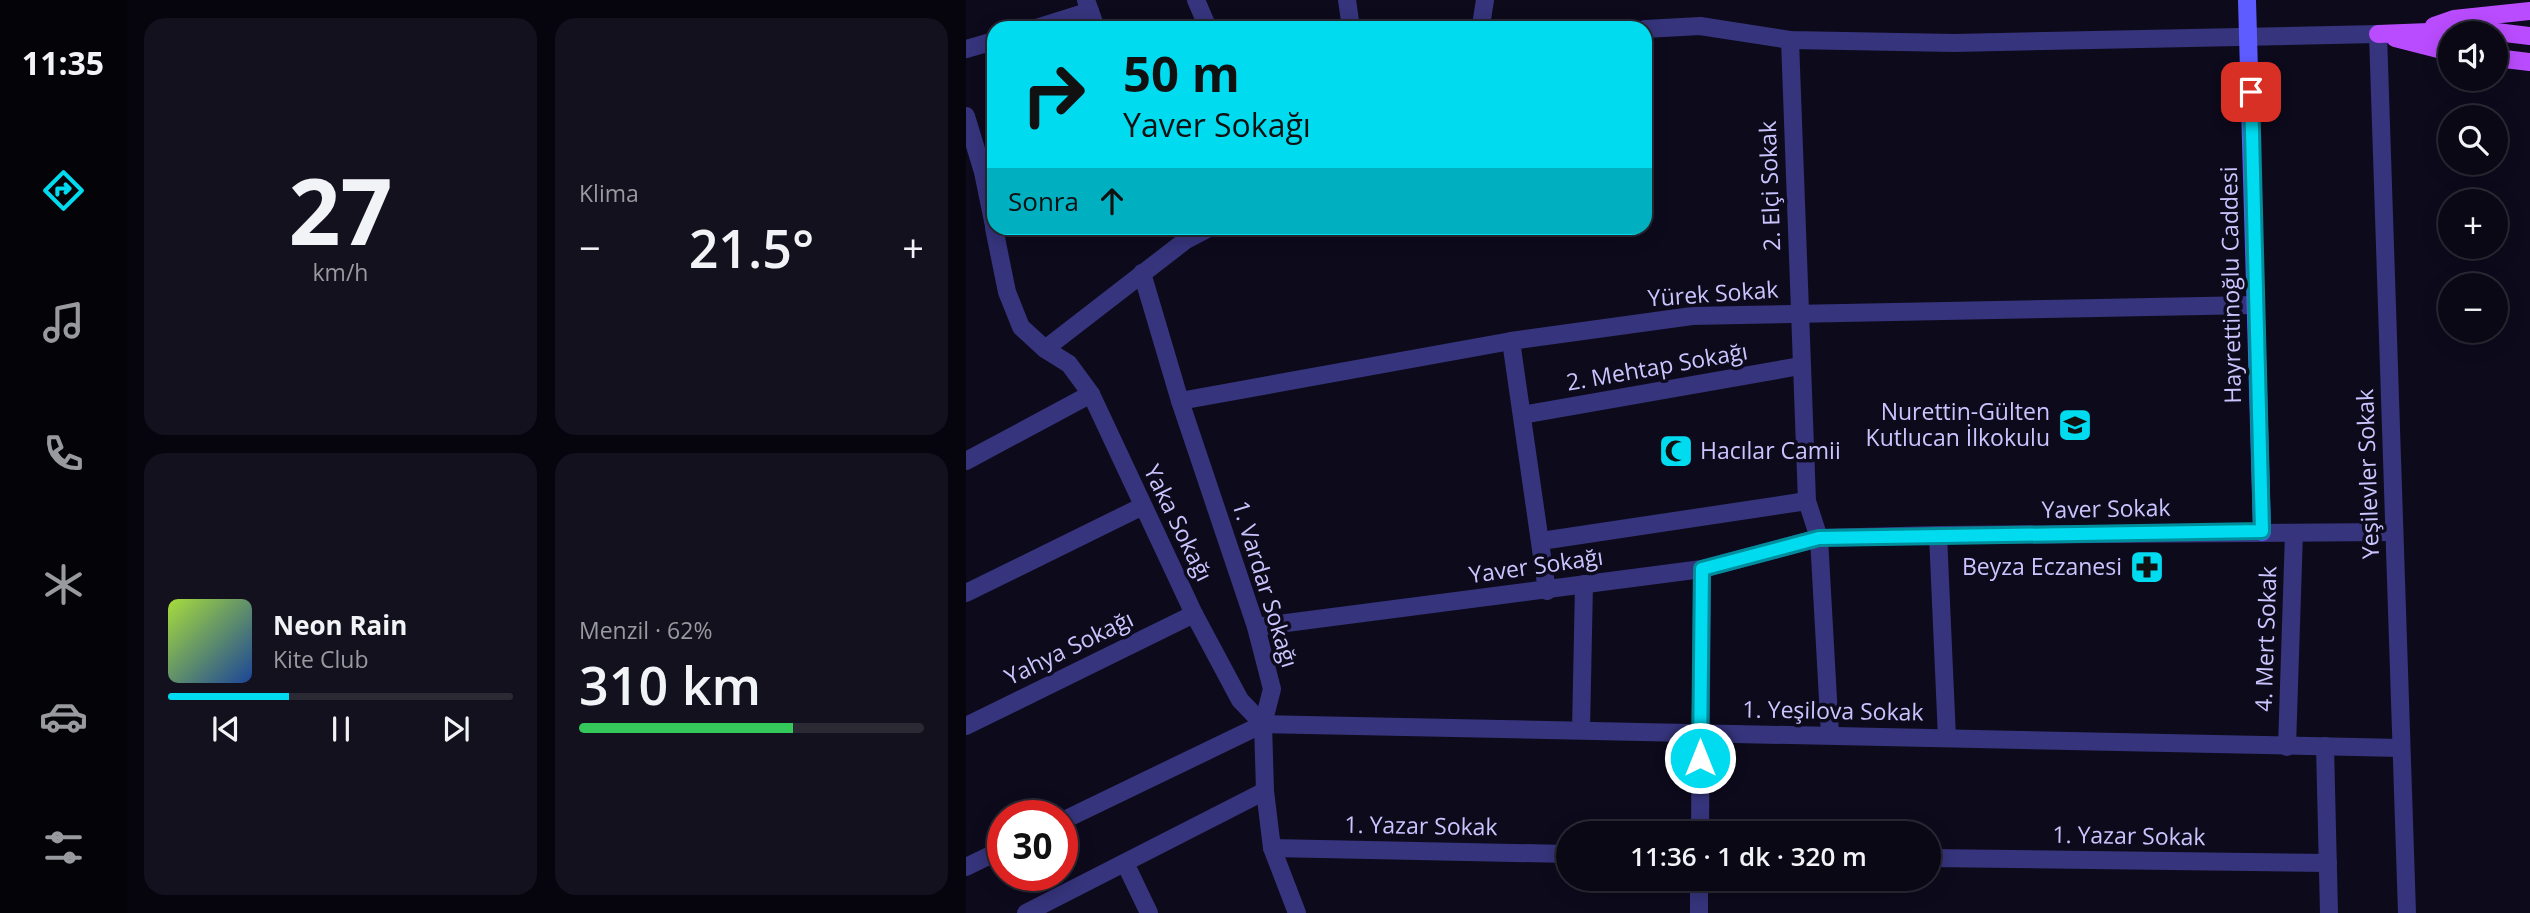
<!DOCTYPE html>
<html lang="tr">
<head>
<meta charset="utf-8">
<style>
	:root { --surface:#0a0815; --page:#13111e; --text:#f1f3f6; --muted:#999aa0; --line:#2a2934; --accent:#00dbf0 }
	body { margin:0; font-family:"Open Sans",sans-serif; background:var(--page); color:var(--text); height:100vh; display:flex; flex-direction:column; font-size:26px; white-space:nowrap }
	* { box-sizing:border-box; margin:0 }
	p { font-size:23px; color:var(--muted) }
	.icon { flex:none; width:38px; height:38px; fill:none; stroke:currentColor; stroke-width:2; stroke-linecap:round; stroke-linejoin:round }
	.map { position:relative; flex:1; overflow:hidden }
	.drawer { display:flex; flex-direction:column; gap:18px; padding:18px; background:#06040c; width:840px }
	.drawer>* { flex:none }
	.top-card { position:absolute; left:21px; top:21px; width:665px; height:214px; border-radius:21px; box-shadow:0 4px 18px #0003,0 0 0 2px var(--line); background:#00dbf0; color:#111; overflow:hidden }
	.tools { position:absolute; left:1472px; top:21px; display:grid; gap:14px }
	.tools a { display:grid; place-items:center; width:70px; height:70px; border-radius:50%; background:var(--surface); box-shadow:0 4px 18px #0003,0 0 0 2px var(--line); font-size:35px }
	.speed { position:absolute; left:21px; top:800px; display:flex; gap:14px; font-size:35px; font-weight:700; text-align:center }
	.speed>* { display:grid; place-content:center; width:91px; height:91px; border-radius:50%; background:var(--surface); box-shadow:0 4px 18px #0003,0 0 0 2px var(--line); line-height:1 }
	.speed .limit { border:10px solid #d22; background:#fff; color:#111 }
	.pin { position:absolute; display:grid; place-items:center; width:60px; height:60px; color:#fff; margin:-30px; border-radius:14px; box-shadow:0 4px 10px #0006 }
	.me { position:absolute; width:77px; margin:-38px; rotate:0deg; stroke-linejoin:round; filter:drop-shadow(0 0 5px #0008) }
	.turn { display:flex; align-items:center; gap:24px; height:147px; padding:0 21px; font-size:32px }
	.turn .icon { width:91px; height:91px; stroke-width:2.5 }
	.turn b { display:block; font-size:49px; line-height:60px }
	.then { display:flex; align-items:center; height:66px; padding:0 21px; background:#0003; gap:14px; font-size:26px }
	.big { font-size:52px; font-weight:600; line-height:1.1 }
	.drawer .widget { flex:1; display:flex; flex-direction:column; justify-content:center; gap:10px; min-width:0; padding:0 24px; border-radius:21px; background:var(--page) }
	.drawer .dial { align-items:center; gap:0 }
	.dial b { font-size:91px; line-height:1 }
	.song { display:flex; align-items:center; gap:21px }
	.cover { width:84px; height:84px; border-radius:10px; background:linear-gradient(135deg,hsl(80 70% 55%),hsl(220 70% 35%)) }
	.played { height:7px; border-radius:4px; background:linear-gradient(90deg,var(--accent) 35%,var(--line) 35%) }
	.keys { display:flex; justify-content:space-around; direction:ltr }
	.heat { display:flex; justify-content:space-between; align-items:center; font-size:38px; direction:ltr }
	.charge { height:10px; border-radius:5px; background:linear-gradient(90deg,#34c759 62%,var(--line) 0) }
	.drawer .tiles { flex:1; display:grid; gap:18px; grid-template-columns:repeat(2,1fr) }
	.trip { position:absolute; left:590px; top:821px; width:385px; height:70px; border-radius:35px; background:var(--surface); box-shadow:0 4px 18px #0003,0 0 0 2px var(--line); font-weight:600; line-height:70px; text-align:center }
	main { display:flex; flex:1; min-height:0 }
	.dock { display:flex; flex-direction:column; width:126px; justify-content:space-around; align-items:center; background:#040308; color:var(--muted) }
	.dock .icon { width:49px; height:49px }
	.dock .current { color:var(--accent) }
	.dock b { font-size:32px; color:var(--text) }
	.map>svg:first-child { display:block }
</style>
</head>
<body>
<main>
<nav class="dock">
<b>11:35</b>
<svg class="icon current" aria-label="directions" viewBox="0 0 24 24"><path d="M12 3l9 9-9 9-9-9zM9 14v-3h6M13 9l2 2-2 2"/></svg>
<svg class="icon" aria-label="music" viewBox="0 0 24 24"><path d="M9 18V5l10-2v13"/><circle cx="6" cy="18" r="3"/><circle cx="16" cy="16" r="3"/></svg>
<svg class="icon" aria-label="phone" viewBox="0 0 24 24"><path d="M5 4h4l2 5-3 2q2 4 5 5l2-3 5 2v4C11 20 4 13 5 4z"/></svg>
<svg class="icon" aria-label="climate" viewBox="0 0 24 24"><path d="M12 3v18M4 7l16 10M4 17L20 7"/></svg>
<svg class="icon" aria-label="car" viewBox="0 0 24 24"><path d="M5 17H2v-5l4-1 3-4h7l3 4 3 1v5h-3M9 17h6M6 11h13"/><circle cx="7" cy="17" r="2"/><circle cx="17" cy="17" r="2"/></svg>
<svg class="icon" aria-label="filters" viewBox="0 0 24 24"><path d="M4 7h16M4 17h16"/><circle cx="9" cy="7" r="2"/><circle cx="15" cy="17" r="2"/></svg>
</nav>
<section class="drawer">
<div class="tiles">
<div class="widget dial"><b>27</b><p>km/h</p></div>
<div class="widget"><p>Klima</p>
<div class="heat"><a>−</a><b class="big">21.5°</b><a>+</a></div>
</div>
<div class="widget">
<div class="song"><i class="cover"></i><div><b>Neon Rain</b><p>Kite Club</p></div></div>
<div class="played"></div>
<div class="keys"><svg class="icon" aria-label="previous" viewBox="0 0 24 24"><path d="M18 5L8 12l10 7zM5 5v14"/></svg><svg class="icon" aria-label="pause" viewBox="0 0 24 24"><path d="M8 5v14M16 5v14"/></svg><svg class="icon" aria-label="next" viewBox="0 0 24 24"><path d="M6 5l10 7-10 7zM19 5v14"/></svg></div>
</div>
<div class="widget"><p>Menzil · 62%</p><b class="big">310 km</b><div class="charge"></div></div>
</div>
</section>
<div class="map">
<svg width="1564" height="913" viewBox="0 0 1564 913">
	<rect width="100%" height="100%" fill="#0d0a1c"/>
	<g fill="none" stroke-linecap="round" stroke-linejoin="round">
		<g stroke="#36347c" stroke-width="18">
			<path d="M 120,0 L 130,28"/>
			<path d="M 230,0 L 242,28"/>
			<path d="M 381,0 L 385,28"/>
			<path d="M 70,28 L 124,11"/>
			<path d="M 518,28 L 516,19 L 519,0"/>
			<path d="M 679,29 L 734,26 L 824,40 L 988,43 L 1412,34 L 1441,913"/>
			<path d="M 824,40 L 841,501 L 853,538 L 864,735"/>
			<path d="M 0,49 L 28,41"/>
			<path d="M 0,116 L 17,172 L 28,226"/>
			<path d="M 28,228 L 41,292 L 55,327 L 79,349 L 103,364 L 125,394 L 228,614 L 274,700 L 297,724"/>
			<path d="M 176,273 L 214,401 L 290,627 L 306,689 L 297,724 L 299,791 L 306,848 L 331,913"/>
			<path d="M 545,341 L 581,591"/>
			<path d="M 79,349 L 220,240 L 243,228"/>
			<path d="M 214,401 L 545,341 L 726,316 L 1289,305"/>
			<path d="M 556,415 L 834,366"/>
			<path d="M 0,461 L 125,394"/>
			<path d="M 972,535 L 981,738"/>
			<path d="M 575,541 L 841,501"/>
			<path d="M 0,593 L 175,507"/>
			<path d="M 290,627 L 736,569 L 853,538 L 972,535 L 1428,532"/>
			<path d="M 0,726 L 228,614"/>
			<path d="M 615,730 L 618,584"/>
			<path d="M 1359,746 L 1363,913"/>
			<path d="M 1321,747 L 1328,533"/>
			<path d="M 96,821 L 297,724 L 1435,748"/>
			<path d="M 734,833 L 736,569"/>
			<path d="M 306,848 L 602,854"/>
			<path d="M 962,858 L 1362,863"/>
			<path d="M 159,863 L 183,913"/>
			<path d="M 0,867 L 37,849"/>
			<path d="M 60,913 L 299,791"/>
			<path d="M 733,913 L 733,878"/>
		</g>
		<path stroke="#5e5cff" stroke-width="18" d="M 1281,0 L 1296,532"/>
		<g stroke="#ba4cff" stroke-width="18">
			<path d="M 1468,26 L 1488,19 L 1564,11"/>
			<path d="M 1412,34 L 1514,30 L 1564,36"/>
			<path d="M 1429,38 L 1484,52"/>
			<path d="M 1530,58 L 1564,62"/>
		</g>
	</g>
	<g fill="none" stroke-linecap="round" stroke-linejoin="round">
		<g stroke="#008e9c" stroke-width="18">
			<path id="route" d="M 734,758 L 736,569 L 853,538 L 1296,531 L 1285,92"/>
		</g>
		<use href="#route" stroke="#00dbf0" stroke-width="12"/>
	</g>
	<defs>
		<g id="school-square" transform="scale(1.75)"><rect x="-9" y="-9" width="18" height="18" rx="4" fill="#00dbf0" stroke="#0d0a1c"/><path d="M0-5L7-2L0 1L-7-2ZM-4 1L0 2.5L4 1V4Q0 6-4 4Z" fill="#111"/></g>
		<g id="mosque-square" transform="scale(1.75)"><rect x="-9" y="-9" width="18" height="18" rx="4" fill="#00dbf0" stroke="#0d0a1c"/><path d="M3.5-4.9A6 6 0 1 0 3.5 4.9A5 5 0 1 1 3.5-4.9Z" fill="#111"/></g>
		<g id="pharmacy-square" transform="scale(1.75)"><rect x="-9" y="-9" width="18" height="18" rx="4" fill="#00dbf0" stroke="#0d0a1c"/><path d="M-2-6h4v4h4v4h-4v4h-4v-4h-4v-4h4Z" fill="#111"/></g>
	</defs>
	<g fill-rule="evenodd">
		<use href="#school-square" x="1109" y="425"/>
		<use href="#mosque-square" x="710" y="451"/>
		<use href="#pharmacy-square" x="1181" y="567"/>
	</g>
	<g text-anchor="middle" stroke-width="7" stroke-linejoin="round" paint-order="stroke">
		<g font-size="23" fill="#cbc5ff" stroke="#0d0a1c">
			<text transform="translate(804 186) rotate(-92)" y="8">2. Elçi Sokak</text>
			<text transform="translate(1265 285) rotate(-91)" y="8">Hayrettinoğlu Caddesi</text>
			<text transform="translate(747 294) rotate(-4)" y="8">Yürek Sokak</text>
			<text transform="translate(691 367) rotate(-10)" y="8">2. Mehtap Sokağı</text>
			<text transform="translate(1402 474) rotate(-92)" y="8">Yeşilevler Sokak</text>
			<text transform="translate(1140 509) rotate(-1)" y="8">Yaver Sokak</text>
			<text transform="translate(212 523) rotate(64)" y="8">Yaka Sokağı</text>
			<text transform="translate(570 566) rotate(-8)" y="8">Yaver Sokağı</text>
			<text transform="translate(299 584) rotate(73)" y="8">1. Vardar Sokağı</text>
			<text transform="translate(1300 639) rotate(-88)" y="8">4. Mert Sokak</text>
			<text transform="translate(103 648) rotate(-26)" y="8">Yahya Sokağı</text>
			<text transform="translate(867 711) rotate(1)" y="8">1. Yeşilova Sokak</text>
			<text transform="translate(455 826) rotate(1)" y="8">1. Yazar Sokak</text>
			<text transform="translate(1163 836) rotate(1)" y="8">1. Yazar Sokak</text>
		</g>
		<g font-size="23" fill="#cbc5ff" stroke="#0d0a1c" text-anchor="end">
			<text x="1084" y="420">Nurettin-Gülten<tspan x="1084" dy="26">Kutlucan İlkokulu</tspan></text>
			<text x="734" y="459" text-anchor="start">Hacılar Camii</text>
			<text x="1156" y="575">Beyza Eczanesi</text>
		</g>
	</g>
</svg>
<div class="tools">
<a><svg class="icon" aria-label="sound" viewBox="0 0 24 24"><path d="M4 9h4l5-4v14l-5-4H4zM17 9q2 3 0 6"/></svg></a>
<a><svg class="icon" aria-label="search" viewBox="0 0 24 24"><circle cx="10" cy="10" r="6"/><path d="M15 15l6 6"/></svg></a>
<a>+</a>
<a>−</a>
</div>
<div class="speed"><div class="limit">30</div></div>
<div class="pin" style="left:1285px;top:92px;background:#d93025"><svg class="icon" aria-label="arrive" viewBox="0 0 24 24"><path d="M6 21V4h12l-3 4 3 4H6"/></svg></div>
<svg class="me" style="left:734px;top:758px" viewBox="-20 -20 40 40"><circle r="17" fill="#00dbf0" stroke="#fff" stroke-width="3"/><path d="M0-11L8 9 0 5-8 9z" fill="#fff"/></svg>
<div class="trip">11:36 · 1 dk · 320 m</div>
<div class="top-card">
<div class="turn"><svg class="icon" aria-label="right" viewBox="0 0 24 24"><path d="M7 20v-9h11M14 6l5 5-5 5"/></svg><div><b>50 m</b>Yaver Sokağı</div></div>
<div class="then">Sonra<svg class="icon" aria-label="ahead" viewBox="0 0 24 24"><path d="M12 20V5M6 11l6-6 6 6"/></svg></div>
</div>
</div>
</main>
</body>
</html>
